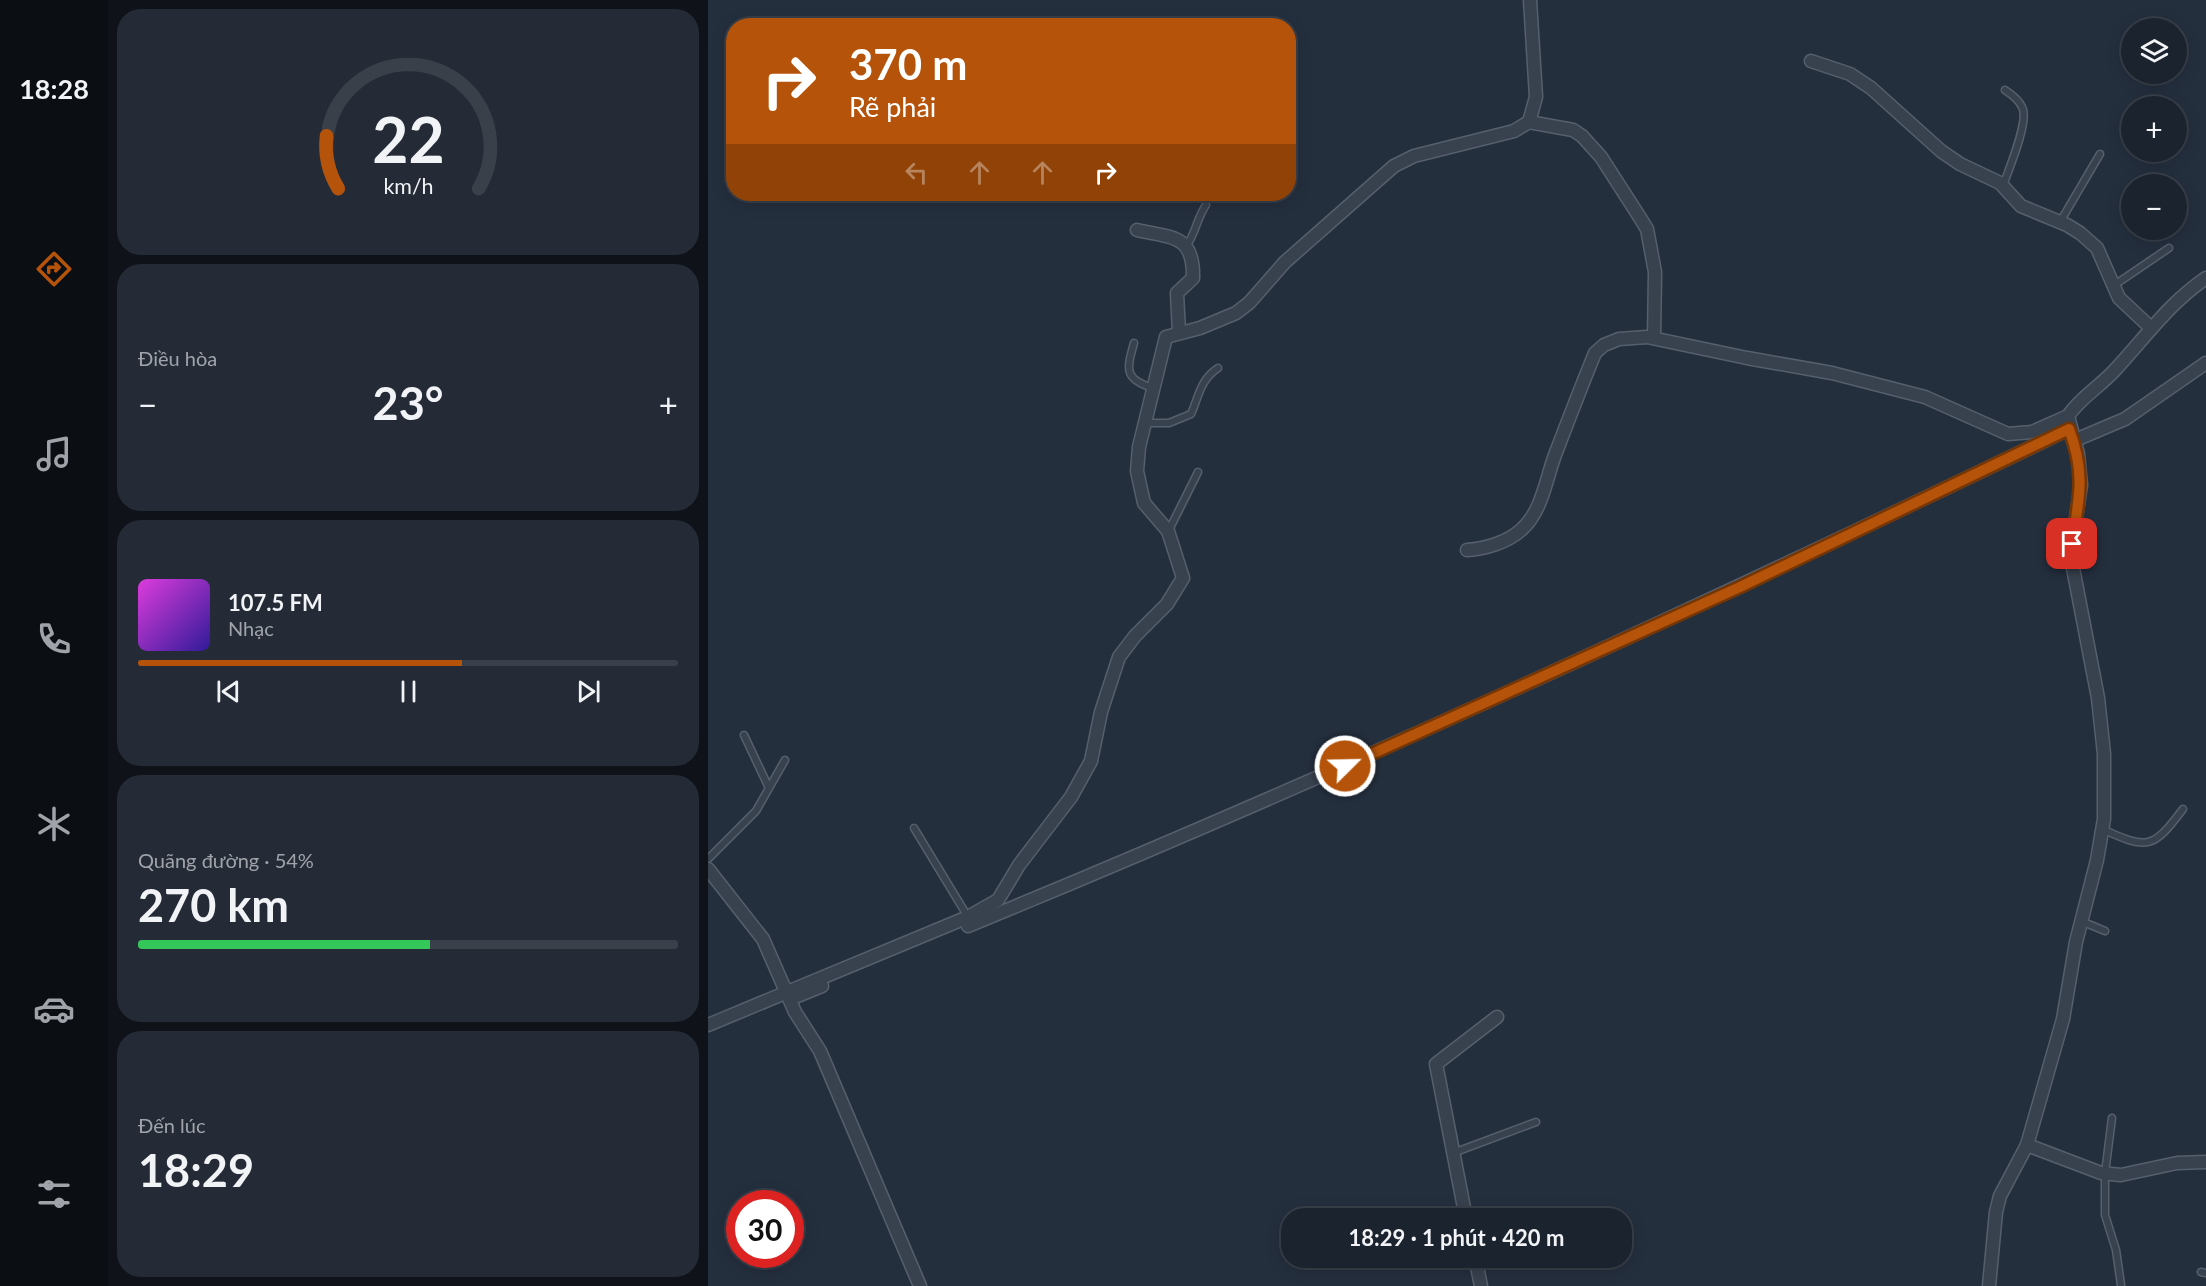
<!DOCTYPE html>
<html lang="vi">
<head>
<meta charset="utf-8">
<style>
	:root { --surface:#1b232e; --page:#242b36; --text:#f1f3f6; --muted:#a0a4aa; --line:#39404a; --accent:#b45309 }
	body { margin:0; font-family:Lato,sans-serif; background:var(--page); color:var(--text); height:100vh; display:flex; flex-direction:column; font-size:22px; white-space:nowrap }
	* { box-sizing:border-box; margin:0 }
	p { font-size:20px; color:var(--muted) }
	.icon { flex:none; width:33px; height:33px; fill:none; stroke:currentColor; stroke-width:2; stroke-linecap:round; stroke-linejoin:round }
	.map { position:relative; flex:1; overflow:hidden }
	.details { display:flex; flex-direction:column; gap:9px; padding:9px; background:#0f1319; width:600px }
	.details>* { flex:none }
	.top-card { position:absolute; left:18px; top:18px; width:570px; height:183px; border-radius:24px; box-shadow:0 3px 15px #0003,0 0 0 2px var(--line); background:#b45309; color:#fff; overflow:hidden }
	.tools { position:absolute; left:1413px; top:18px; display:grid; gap:12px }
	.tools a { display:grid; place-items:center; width:66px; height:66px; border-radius:50%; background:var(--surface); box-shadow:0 3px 15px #0003,0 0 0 2px var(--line); font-size:30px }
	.speed { position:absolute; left:18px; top:1190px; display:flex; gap:12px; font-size:30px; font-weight:700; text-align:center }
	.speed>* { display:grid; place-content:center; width:78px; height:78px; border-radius:50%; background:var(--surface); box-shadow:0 3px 15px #0003,0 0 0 2px var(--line); line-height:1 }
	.speed .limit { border:9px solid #d22; background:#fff; color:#111 }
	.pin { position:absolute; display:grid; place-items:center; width:51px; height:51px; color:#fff; margin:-26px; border-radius:12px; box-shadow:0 3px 9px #0006 }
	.me { position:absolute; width:66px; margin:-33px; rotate:67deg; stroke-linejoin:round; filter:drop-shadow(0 0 4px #0008) }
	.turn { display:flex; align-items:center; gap:21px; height:126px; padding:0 24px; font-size:27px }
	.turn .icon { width:78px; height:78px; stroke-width:2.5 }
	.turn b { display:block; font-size:42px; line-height:51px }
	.lanes { display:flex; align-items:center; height:57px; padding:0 24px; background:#0003; justify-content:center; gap:30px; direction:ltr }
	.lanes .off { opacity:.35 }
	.big { font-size:45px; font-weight:700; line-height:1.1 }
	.details .card { flex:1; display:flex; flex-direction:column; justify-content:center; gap:9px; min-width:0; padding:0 21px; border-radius:24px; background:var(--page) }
	.details .dial { align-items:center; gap:0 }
	.dial svg { height:156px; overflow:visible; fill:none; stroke:var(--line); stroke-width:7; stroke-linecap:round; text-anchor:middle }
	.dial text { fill:var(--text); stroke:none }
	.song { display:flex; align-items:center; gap:18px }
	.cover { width:72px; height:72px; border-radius:9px; background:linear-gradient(135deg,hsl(300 70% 55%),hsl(250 70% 35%)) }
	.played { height:6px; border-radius:3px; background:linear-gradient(90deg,var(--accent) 60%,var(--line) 60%) }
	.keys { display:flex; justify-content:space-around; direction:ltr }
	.heat { display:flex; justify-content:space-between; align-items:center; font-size:33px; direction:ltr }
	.charge { height:9px; border-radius:4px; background:linear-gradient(90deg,#34c759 54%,var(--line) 0) }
	.trip { position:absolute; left:573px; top:1208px; width:351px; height:60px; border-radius:24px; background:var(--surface); box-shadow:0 3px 15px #0003,0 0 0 2px var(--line); font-weight:700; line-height:60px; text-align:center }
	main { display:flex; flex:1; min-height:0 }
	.menu { display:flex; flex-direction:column; width:108px; justify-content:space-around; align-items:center; background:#0b0e12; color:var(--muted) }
	.menu .icon { width:42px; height:42px }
	.menu .current { color:var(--accent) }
	.menu b { font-size:27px; color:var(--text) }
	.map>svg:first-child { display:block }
</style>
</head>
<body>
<main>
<nav class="menu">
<b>18:28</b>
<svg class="icon current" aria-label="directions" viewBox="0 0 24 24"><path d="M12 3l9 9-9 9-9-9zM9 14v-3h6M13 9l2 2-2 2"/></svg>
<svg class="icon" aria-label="music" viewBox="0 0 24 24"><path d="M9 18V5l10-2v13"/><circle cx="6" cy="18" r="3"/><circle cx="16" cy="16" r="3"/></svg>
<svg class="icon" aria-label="phone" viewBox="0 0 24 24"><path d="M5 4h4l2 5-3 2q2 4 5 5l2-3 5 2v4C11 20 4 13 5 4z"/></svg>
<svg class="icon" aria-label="climate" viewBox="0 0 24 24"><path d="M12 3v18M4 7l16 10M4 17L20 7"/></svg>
<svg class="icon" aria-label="car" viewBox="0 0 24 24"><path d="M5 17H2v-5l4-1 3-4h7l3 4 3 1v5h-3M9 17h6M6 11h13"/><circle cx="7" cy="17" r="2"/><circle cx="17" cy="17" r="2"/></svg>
<svg class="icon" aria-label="filters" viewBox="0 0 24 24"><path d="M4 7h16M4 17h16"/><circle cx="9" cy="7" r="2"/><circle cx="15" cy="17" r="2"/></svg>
</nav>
<section class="details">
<div class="card dial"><svg viewBox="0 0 100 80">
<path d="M14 69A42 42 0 1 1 86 69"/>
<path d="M14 69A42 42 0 0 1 8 42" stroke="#b45309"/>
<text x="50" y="56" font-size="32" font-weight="700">22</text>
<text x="50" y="72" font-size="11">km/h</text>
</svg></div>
<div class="card"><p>Điều hòa</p>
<div class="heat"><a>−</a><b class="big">23°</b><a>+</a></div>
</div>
<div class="card">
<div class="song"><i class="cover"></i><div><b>107.5 FM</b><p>Nhạc</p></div></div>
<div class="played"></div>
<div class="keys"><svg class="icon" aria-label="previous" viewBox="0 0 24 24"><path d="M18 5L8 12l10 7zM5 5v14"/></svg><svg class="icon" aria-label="pause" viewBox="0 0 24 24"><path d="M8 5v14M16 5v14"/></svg><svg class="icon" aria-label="next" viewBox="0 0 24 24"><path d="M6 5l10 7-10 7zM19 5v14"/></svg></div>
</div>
<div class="card"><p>Quãng đường · 54%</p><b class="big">270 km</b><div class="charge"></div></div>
<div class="card"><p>Đến lúc</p><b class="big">18:29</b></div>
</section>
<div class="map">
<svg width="1498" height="1286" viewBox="0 0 1498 1286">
	<rect width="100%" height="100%" fill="#242f3e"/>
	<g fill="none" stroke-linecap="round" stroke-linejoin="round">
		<g stroke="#565f6c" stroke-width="9">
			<g id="lane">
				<path d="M 1295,186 C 1300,171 1322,120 1314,107 C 1311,100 1303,94 1297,90"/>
				<path d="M 1352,222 L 1392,154"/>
				<path d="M 479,245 C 488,232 489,218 498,205"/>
				<path d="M 1405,286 L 1461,248"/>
				<path d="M 426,343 C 419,368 415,379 445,388"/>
				<path d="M 438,423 L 461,423 L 483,414 C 491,396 492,380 510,368"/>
				<path d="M 461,530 L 490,472"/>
				<path d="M 36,735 L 61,788"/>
				<path d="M 206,828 L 260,917"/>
				<path d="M 1394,829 C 1440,850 1445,849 1475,809"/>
				<path d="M 0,859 L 48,811 L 77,760"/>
				<path d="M 1373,921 L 1397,931"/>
				<path d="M 1404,1118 L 1397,1173 L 1397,1215 L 1408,1250 L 1413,1285"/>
				<path d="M 745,1153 L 828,1122"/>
				<path d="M 1493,1272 L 1498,1273"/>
			</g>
		</g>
		<g stroke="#565f6c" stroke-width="15">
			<g id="street">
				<path d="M 1103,61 L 1142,74 L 1163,88 L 1233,151 L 1252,164 L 1292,183 L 1313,206 L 1359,225 L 1372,233 L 1389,248 L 1411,298 L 1442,327"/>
				<path d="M 821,122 L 865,130 L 874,136 L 893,157 L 929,213 L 939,229 L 947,272 L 946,338"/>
				<path d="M 429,230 C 464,238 486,234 485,278 L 469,293 L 471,333"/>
				<path d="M 1365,441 L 1417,419 L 1498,363"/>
				<path d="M 759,550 C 777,549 800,542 813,530 C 834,512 838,479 847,455 C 860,421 873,387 887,353 L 896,345 L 911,339 L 939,337 L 1039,358 L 1124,373 L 1217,397 L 1300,434 L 1324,432 L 1360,416"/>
				<path d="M 0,869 L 55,939 L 87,1012 L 112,1051 L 212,1286"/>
				<path d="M 260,926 C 633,773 998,604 1361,429"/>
				<path d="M 82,999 L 114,986"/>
				<path d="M 0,1025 L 260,917 L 290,900 L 311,865 L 363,797 L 383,761 L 393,712 L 411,657 L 427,636 L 459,604 L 475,578 L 460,531 L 436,503 L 429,471 L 431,447 L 458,337 L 492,328 L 528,313 L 541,303 L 577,262 L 686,166 L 706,156 L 806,131 L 821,122 L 828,97 L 822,0"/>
				<path d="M 1319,1145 L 1393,1173 L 1413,1175 L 1469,1163 L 1498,1162"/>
				<path d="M 758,1218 L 728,1064 L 789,1017"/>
				<path d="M 767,1257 L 773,1286"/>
				<path d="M 1281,1286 L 1288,1212 L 1292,1196 L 1319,1145 L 1355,1019 L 1368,942 L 1389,860 L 1396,819 L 1396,754 L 1390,698 L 1365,568 L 1364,544 L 1373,485 L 1370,454 L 1360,416 C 1372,398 1391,387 1406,371 C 1437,338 1460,304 1498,278"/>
			</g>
		</g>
		<use href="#lane" stroke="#38414e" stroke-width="6"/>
		<use href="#street" stroke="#38414e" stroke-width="12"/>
	</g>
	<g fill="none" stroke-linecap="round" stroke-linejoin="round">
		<g stroke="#753606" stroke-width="15">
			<path id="route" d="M 637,766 L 1032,587 L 1361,429 C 1378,474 1371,499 1364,544"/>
		</g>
		<use href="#route" stroke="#b45309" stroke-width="10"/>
	</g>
</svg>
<div class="tools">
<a><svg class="icon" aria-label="layers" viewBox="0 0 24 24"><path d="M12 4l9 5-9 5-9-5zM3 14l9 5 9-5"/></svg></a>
<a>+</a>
<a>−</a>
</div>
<div class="speed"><div class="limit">30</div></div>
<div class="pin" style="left:1364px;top:544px;background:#d93025"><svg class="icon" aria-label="arrive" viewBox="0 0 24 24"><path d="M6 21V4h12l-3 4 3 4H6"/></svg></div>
<svg class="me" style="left:637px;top:766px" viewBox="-20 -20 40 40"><circle r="17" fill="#b45309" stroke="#fff" stroke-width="3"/><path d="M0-11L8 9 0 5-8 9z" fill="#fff"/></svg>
<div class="trip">18:29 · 1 phút · 420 m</div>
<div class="top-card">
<div class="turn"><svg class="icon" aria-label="right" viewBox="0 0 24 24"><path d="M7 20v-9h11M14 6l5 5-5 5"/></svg><div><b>370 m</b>Rẽ phải</div></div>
<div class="lanes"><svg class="icon off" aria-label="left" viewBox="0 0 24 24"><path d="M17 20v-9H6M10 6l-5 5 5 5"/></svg><svg class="icon off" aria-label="ahead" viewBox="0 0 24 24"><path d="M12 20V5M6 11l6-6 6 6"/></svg><svg class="icon off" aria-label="ahead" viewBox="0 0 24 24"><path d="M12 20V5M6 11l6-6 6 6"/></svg><svg class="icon" aria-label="right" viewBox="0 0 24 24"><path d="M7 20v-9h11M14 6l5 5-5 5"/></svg></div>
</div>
</div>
</main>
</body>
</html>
